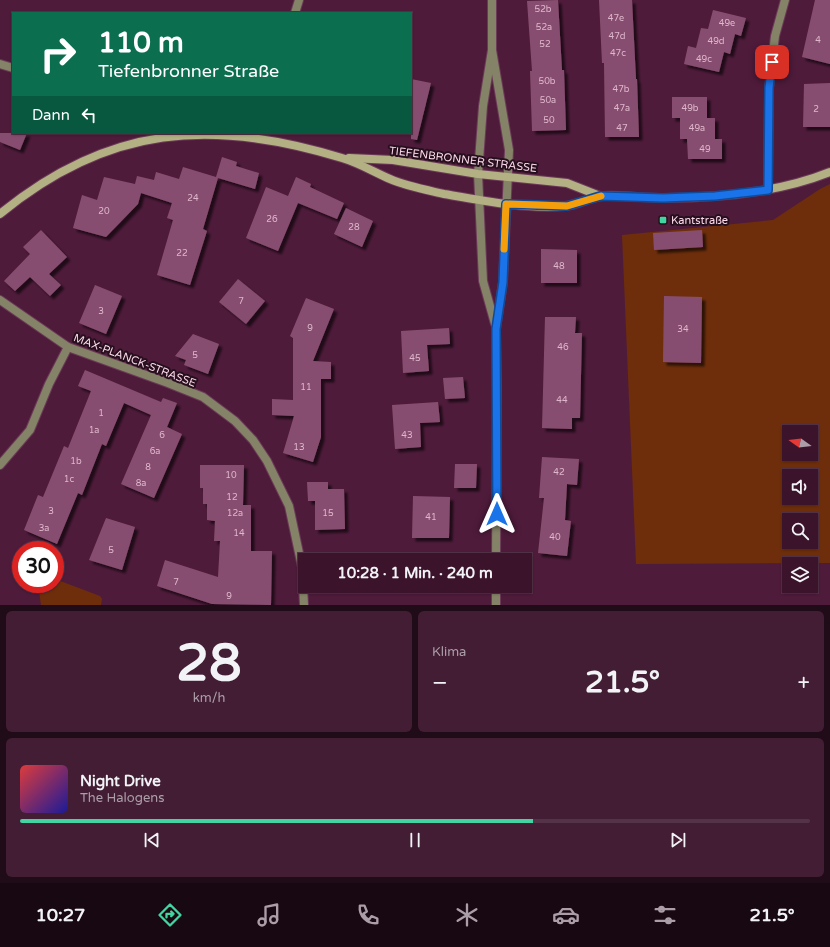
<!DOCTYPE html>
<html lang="de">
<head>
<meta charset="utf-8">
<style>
	:root { --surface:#3b142c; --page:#421d34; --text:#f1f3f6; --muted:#ac9ea9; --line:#543348; --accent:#42d4a1 }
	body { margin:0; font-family:"Varela Round",sans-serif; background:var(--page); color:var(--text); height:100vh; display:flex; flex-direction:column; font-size:15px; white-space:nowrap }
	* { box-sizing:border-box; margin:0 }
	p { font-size:13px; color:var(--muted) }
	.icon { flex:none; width:22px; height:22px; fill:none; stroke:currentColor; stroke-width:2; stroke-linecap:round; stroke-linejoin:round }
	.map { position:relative; height:605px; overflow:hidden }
	.panel { display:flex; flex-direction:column; gap:6px; padding:6px; background:#200b18; flex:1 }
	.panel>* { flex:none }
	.banner { position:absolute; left:12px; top:12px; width:400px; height:122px; border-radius:0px; box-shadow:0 1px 3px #0004,0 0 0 1px var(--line); background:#0b6e4f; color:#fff; overflow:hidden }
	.needle { width:26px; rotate:284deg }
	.fabs { position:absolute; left:782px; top:425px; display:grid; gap:8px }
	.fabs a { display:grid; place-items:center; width:36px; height:36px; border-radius:0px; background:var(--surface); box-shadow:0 1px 3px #0004,0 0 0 1px var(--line); font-size:20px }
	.speed { position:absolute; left:12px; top:541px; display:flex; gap:8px; font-size:20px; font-weight:700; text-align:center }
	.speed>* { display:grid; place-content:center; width:52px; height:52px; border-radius:50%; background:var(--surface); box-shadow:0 1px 3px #0004,0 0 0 1px var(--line); line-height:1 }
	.speed .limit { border:6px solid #d22; background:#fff; color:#111 }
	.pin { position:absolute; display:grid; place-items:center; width:34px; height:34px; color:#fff; margin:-17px; border-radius:8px; box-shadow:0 2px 6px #0006 }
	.me { position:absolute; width:44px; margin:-22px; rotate:0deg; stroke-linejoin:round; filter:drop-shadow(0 0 3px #0008) }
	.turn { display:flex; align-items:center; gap:14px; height:84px; padding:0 20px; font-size:18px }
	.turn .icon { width:52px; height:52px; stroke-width:2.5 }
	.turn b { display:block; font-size:28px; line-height:34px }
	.then { display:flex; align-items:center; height:38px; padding:0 20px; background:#0003; gap:8px; font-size:15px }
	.big { font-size:30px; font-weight:800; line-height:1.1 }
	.panel .card { flex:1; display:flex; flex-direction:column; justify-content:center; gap:6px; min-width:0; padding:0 14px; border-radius:6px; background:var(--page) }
	.panel .dial { align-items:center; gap:0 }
	.dial b { font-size:52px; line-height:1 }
	.song { display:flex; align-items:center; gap:12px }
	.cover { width:48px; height:48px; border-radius:6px; background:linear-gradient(135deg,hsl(0 70% 55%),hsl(240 70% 35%)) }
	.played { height:4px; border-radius:2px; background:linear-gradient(90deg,var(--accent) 65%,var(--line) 65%) }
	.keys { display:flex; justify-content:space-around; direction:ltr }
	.heat { display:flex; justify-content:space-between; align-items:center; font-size:22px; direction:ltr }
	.panel .tiles { flex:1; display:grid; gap:6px; grid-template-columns:1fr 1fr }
	.card:last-child { grid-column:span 2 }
	.trip { position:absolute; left:298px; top:553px; width:234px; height:40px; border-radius:0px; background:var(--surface); box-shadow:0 1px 3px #0004,0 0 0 1px var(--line); font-weight:800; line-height:40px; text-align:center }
	.dock { display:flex; height:64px; justify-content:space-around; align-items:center; background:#180812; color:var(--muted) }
	.dock .icon { width:28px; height:28px }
	.dock .current { color:var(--accent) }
	.dock b { font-size:18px; color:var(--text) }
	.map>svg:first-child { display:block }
</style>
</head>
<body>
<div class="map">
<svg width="830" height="605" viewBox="0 0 830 605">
	<defs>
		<filter id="shadow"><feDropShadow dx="3.5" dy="3.5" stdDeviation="1" flood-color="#0009"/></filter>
	</defs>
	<rect width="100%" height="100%" fill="#4f1b3b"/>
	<g fill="#6e2e0b" fill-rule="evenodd">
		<path d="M 830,184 L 830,563 L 636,564 L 622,235 L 773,220 L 820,189 ZM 789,432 L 811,432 L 811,454 L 789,454 ZM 789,476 L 811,476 L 811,498 L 789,498 ZM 789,520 L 811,520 L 811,542 L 789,542 Z"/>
		<path d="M 55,579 L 100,596 L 102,599 L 101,605 L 41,605 L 38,584 L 55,584 Z"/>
	</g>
	<g fill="#874e6f" filter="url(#shadow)">
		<path d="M 558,0 L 562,70 L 564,70 L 566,130 L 532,131 L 530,71 L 532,71 L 527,1 Z"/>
		<path d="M 599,0 L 632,0 L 636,79 L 637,79 L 639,137 L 605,137 L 604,63 L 602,63 Z"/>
		<path d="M 815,0 L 830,0 L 830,64 L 802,57 Z"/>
		<path d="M 713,10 L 746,18 L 741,36 L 735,34 L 730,54 L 724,52 L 719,72 L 684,64 L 688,46 L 696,48 L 701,28 L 708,29 Z"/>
		<path d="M 411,79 L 431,83 L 417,140 L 411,139 Z"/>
		<path d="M 830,83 L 830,127 L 803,127 L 804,84 Z"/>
		<path d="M 672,97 L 707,97 L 707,118 L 715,118 L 715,139 L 722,139 L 722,159 L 688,159 L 687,139 L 680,139 L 680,118 L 672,118 Z"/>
		<path d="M 0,133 L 27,133 L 20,150 L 0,142 Z"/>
		<path d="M 222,157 L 237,162 L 236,166 L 259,173 L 255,189 L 218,178 L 203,229 L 207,231 L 190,285 L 157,275 L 173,220 L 167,218 L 172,203 L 141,193 L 138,204 L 106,237 L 73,228 L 82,195 L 97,200 L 104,177 L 135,184 L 137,176 L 154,180 L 156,172 L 179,179 L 183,167 L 216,177 Z"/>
		<path d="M 296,177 L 311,184 L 310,187 L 344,203 L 337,219 L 298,203 L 278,251 L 246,238 L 266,187 L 288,196 Z"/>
		<path d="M 346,208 L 373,221 L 362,247 L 334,234 Z"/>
		<path d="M 41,230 L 67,257 L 49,274 L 61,285 L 50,296 L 30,277 L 15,291 L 4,281 L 30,254 L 23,247 Z"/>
		<path d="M 702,230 L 703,247 L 654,250 L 653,233 Z"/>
		<path d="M 541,249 L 577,250 L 577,283 L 541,283 Z"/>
		<path d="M 238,279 L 265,301 L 246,324 L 219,302 Z"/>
		<path d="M 95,285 L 122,296 L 106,334 L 79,323 Z"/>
		<path d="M 664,296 L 702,297 L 701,363 L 663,362 Z"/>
		<path d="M 306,298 L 334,309 L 313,361 L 331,362 L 331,379 L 321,379 L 321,437 L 313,462 L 283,453 L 294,416 L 272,415 L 272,399 L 293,400 L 293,338 L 290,336 Z"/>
		<path d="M 545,317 L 576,317 L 575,333 L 582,333 L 580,418 L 572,418 L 572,429 L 542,428 Z"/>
		<path d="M 449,328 L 450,344 L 427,345 L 429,371 L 403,373 L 401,331 Z"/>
		<path d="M 193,334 L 219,344 L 208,374 L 184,365 L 186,360 L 175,356 Z"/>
		<path d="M 85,370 L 161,402 L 163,398 L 177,403 L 167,427 L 182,434 L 154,498 L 121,484 L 151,415 L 124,403 L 106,446 L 102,444 L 82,495 L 78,493 L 57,544 L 24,530 L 38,495 L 43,497 L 64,446 L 68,448 L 91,391 L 78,386 Z"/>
		<path d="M 463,377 L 465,398 L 445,399 L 443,378 Z"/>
		<path d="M 438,402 L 440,422 L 420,423 L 421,447 L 395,449 L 392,405 Z"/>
		<path d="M 542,457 L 579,459 L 577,485 L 567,484 L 565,520 L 571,521 L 567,556 L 538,553 L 544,498 L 539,498 Z"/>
		<path d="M 455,464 L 477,464 L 476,488 L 454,488 Z"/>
		<path d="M 200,465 L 244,465 L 243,505 L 251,505 L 251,551 L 272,551 L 271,605 L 212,604 L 157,586 L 165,560 L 218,577 L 220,541 L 214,541 L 215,521 L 207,520 L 207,504 L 203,504 L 203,488 L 200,488 Z"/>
		<path d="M 307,482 L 328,482 L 328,489 L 344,489 L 345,529 L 315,530 L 315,501 L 308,501 Z"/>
		<path d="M 413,496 L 450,497 L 449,538 L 412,538 Z"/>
		<path d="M 106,518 L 135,527 L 122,570 L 89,560 Z"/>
	</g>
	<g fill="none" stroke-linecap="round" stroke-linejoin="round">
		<g stroke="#6b3a57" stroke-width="10">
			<g id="street">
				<path d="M 492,0 L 492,50 L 483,106 L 478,174 L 483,281 L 495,324"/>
				<path d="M 295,13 L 299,0"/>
				<path d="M 492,50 L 509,150 L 503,282 L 496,329 L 497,389 L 496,560"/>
				<path d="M 0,64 L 13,68"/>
				<path d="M 768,190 L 769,88 L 775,36 L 785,0"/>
				<path d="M 0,300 L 68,347 L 168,383 L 203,397 L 235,421 L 253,440 L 267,461 L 289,506 L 302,567 L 304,605"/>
				<path d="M 0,465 L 30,430 L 49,384 L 68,347"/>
				<path d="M 496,605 L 496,586"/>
			</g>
		</g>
		<g stroke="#6b3a57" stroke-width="10">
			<g id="secondary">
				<path d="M 349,158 L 393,160 L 478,174 L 567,183 L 600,196"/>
				<path d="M 0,214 C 108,125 212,118 342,158 C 359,163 374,172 390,179 C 406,186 427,190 444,194 C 484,201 525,209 565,206 C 578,205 590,197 603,196 C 623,195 643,198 664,198 C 720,198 778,193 830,172"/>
			</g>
		</g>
		<use href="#street" stroke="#848267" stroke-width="8"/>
		<use href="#secondary" stroke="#b3b084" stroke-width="8"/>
	</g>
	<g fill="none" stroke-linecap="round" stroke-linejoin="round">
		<g stroke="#114b97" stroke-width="10">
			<path id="route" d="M 497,514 L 496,329 L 503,282 L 506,204 L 567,206 L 600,196 L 663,198 L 715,196 L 768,190 L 769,88 L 772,62"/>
		</g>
		<use href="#route" stroke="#1a73e8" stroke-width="7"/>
		<path stroke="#f59e0b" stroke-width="7" d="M 504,249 L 506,204 L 567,206 L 601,196"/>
	</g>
	<rect fill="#42d4a1" stroke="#27101e" stroke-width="1.5" x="659" y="216" width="8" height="8" rx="2"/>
	<g text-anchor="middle" stroke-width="4" stroke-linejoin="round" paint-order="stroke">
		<g font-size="9" fill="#dfb7cc">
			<text x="543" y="12">52b</text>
			<text x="616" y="21">47e</text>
			<text x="727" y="26">49e</text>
			<text x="544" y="30">52a</text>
			<text x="617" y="39">47d</text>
			<text x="818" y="43">4</text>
			<text x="716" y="44">49d</text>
			<text x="545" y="47">52</text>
			<text x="618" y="56">47c</text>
			<text x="704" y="62">49c</text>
			<text x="547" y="84">50b</text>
			<text x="621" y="92">47b</text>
			<text x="548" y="103">50a</text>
			<text x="622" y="111">47a</text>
			<text x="690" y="111">49b</text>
			<text x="816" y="112">2</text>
			<text x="549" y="123">50</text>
			<text x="622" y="131">47</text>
			<text x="697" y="131">49a</text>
			<text x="705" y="152">49</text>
			<text x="193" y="201">24</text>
			<text x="104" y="214">20</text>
			<text x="272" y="222">26</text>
			<text x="354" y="230">28</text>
			<text x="182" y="256">22</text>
			<text x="559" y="269">48</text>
			<text x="241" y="304">7</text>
			<text x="101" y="314">3</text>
			<text x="310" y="331">9</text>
			<text x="683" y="332">34</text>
			<text x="563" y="350">46</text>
			<text x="195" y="358">5</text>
			<text x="415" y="361">45</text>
			<text x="306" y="390">11</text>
			<text x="562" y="403">44</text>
			<text x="101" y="416">1</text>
			<text x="94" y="433">1a</text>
			<text x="162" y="438">6</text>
			<text x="407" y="438">43</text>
			<text x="299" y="450">13</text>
			<text x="155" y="454">6a</text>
			<text x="76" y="464">1b</text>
			<text x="148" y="470">8</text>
			<text x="559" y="475">42</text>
			<text x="231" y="478">10</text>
			<text x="69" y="482">1c</text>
			<text x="141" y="486">8a</text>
			<text x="232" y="500">12</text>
			<text x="51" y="514">3</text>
			<text x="235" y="516">12a</text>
			<text x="328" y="516">15</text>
			<text x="431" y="520">41</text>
			<text x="44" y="531">3a</text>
			<text x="239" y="536">14</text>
			<text x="555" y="540">40</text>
			<text x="111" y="553">5</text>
			<text x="176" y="585">7</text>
			<text x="229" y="599">9</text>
		</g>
		<g font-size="11" fill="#fcdaeb" stroke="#27101e">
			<text transform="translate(463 159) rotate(7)" y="4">TIEFENBRONNER STRASSE</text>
			<text transform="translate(135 360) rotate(21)" y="4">MAX-PLANCK-STRASSE</text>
		</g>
		<g font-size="11" fill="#fcdaeb" stroke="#27101e" text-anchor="start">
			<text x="671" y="224">Kantstraße</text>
		</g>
	</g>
</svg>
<div class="fabs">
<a><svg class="needle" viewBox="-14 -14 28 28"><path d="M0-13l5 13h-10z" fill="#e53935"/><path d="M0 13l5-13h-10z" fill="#ac9ea9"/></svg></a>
<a><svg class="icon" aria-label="sound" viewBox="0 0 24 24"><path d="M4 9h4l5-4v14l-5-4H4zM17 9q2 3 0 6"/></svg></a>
<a><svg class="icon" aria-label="search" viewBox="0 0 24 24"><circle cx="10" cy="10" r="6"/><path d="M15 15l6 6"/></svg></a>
<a><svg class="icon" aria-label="layers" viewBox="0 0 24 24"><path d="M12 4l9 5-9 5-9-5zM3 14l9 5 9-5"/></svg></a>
</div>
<div class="speed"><div class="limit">30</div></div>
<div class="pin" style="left:772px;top:62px;background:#d93025"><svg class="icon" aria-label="arrive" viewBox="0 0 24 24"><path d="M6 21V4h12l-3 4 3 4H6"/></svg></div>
<svg class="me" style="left:497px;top:514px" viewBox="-20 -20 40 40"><path d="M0-17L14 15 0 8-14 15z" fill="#1a73e8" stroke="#fff" stroke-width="4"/></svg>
<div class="trip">10:28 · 1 Min. · 240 m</div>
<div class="banner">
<div class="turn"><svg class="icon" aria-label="right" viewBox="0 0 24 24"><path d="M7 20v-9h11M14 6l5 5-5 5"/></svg><div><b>110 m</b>Tiefenbronner Straße</div></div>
<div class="then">Dann<svg class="icon" aria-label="left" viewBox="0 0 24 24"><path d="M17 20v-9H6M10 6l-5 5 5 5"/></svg></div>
</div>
</div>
<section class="panel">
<div class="tiles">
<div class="card dial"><b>28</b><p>km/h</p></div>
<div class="card"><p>Klima</p>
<div class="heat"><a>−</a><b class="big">21.5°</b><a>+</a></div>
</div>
<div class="card">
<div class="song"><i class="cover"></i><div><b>Night Drive</b><p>The Halogens</p></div></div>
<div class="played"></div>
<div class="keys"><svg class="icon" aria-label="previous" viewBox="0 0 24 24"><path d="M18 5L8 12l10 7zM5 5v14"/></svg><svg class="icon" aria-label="pause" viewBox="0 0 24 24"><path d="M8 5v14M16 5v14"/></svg><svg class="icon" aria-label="next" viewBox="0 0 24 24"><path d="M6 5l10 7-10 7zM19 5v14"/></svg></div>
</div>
</div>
</section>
<nav class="dock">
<b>10:27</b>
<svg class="icon current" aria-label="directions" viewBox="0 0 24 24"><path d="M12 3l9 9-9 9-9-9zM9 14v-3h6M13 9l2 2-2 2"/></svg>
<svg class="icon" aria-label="music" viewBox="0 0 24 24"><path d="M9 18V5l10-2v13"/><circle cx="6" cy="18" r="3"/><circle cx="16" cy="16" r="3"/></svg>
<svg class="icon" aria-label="phone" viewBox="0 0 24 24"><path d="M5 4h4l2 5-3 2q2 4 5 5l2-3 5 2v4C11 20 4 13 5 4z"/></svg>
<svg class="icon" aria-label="climate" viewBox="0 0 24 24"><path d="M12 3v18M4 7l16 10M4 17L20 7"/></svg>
<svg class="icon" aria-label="car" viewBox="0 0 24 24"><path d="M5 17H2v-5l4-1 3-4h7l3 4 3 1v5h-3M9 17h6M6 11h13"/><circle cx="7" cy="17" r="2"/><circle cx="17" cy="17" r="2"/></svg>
<svg class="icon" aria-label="filters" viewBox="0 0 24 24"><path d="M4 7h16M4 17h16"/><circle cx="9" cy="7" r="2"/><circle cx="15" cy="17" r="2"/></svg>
<b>21.5°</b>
</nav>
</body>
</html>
